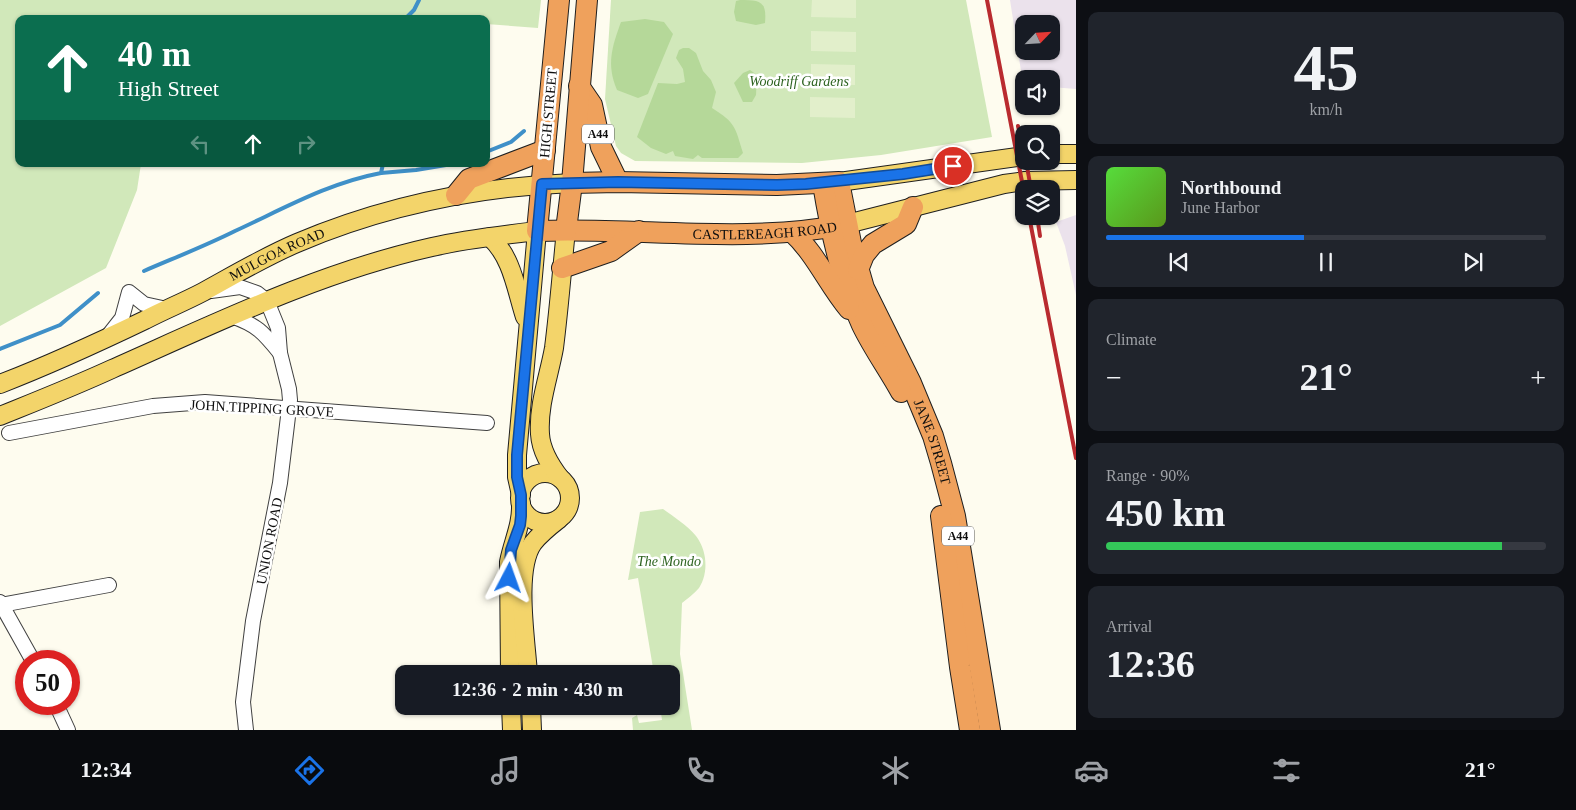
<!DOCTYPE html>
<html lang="en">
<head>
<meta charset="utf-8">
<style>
	:root { --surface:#171b24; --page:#20242c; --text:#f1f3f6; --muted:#9ea1a6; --line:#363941; --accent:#1a73e8 }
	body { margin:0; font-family:"Times New Roman",serif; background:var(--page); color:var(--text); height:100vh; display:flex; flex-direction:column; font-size:19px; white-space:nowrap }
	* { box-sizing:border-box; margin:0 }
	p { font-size:16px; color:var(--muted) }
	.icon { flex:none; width:28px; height:28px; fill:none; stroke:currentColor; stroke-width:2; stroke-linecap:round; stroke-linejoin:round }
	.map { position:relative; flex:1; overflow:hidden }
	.drawer { display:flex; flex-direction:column; gap:12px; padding:12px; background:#0d0f14; width:500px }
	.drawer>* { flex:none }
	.hud { position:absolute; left:15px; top:15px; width:475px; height:152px; border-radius:10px; box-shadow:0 1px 4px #0004; background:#0b6e4f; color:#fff; overflow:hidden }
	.needle { width:32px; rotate:65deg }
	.tools { position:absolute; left:1015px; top:15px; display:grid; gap:10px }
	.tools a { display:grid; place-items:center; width:45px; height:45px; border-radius:10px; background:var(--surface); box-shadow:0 1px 4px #0004; font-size:25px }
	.speed { position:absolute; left:15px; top:650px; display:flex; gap:10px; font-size:25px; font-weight:700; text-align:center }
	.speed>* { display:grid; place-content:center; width:65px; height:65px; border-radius:50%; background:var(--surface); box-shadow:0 1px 4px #0004; line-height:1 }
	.speed .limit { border:8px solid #d22; background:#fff; color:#111 }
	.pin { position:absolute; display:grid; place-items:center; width:42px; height:42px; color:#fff; margin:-21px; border:2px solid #fff; border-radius:50%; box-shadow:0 1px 5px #0007 }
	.me { position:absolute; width:55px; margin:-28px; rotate:4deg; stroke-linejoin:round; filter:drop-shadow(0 0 4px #0008) }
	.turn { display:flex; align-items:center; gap:18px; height:105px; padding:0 20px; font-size:22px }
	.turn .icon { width:65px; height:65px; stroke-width:2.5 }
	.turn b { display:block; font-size:35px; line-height:42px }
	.lanes { display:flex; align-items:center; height:48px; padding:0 20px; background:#0003; justify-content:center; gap:25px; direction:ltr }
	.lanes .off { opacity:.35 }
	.big { font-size:38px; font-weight:800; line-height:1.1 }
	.drawer .tile { flex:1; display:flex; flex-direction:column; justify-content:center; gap:8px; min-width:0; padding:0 18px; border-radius:10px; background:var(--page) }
	.drawer .dial { align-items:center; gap:0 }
	.dial b { font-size:65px; line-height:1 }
	.song { display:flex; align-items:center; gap:15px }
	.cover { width:60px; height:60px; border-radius:8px; background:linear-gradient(135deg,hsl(110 70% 55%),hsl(90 70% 35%)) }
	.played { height:5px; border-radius:2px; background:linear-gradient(90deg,var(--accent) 45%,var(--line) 45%) }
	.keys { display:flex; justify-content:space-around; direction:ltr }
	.heat { display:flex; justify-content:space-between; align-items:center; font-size:28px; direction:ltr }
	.charge { height:8px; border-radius:4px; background:linear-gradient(90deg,#34c759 90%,var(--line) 0) }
	.trip { position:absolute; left:395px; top:665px; width:285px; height:50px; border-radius:10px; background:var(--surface); box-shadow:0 1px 4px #0004; font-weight:800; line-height:50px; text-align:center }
	.dock { display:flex; height:80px; justify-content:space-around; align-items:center; background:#090b0e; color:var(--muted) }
	.dock .icon { width:35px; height:35px }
	.dock .current { color:var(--accent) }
	.dock b { font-size:22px; color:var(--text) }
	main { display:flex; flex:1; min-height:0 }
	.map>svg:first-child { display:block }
</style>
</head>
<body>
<main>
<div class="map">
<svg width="1076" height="730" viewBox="0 0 1076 730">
	<rect width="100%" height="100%" fill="#fefcef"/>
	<g fill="#ebe2ec" fill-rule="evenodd">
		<path d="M 1010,0 L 1076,0 L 1076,89 L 1051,87 L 1051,79 L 1024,79 L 1023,84 ZM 1024,24 L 1051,24 L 1051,51 L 1024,51 Z"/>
		<path d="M 1076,215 L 1076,295 L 1065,246 L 1056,222 Z"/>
	</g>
	<g fill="#d1e8ba">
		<path d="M 0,0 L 541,0 L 538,28 L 486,24 L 486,19 L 19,19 L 19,164 L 141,164 L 137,190 L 106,268 L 0,326 Z"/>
		<path d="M 611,0 L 966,0 L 992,137 L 881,155 L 802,163 L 635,161 L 621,153 L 616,146 L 605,99 Z"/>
		<path d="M 663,509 C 674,517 687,525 696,536 C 707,550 709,573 699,588 C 694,594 687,599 682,603 L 680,654 L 692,730 L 633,730 L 632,718 L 637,715 L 639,723 L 662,720 L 660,706 L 671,706 L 671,674 L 654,674 L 638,578 L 628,580 L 640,512 Z"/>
	</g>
	<g fill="#b5d899">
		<path d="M 740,0 C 760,0 767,1 765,23 L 756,25 L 736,21 L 734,12 L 736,1 Z"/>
		<path d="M 645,19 L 664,22 L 673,34 L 648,94 L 638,98 L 617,90 C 606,64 612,47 621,22 Z"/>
		<path d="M 683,48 L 689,48 L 696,53 L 703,71 L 711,80 L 716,92 L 712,108 C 736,123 735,127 743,153 L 738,158 L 702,158 L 698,155 L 693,159 L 675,156 L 673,151 L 666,154 L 651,148 L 637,137 L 658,83 L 677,84 L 685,82 L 683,69 L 676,58 L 679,50 Z"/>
		<path d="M 750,70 L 757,75 L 756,95 L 752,102 L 743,102 L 734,83 L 743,73 Z"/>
	</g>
	<g fill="#e2efcb">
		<path d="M 812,0 L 856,0 L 856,18 L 811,17 Z"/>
		<path d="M 811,31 L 856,32 L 856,52 L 811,51 Z"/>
		<path d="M 811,64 L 855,65 L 855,85 L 811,84 Z"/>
		<path d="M 810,97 L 855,98 L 855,118 L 810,117 Z"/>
	</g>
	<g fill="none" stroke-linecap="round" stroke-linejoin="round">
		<g stroke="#3f90c8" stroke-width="4">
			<path d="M 405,19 L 414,10 L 419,0"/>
			<path d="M 486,152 L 511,142 L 524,131"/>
			<path d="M 381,173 L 416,170 L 452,164"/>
			<path d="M 144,271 C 174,258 205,246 235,231 C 283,209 328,183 381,173 L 383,164"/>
			<path d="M 0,349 L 60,325 L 98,293"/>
		</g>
		<g stroke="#414141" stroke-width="16">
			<g id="minor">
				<path d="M 211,291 L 240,287 L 257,293 L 267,301 L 278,328 L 280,353 L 289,389 L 290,400 L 280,483 L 253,621 L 243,702 L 246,730"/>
				<path d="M 231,316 C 257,325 263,332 280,353"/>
				<path d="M 107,337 L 122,318 L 129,292 L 144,304 L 167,309"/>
				<path d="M 9,433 L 153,406 L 205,402 L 487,423"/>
				<path d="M 0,602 L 33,661"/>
				<path d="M 1,605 L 109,585"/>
				<path d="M 56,704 L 68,730"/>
			</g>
		</g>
		<g stroke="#1f1f1f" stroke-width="20">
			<g id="major">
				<path d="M 1051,154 L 1076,154"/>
				<path d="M 839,182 L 1024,156"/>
				<path d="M 847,224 L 1004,184 L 1025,181 L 1076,180"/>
				<path d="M 490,237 C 512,257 516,289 525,317"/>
				<path id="s1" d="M 0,384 C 49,365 97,343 145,320 C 164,310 184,302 203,292 C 234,275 264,257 297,243 C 384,206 478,187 572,183"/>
				<path d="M 0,416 C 37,401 75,386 112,369 C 216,323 320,272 432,247 C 466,239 502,235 537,231 L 517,455 L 517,477 L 521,495"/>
				<circle cx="545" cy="498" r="25"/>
				<path d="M 560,478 C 550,465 541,451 540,434 C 538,405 549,376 554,348 C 559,309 562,269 566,230"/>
				<path d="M 510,674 L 509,562 C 513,541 522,525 521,503"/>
				<path d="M 528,674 C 526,640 514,570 533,543 C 540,534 550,526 559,519"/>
				<path d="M 511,706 L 512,730"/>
				<path d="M 531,706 L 532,730"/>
			</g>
		</g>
		<g stroke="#1f1f1f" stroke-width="22">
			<g id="highway">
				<path id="s2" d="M 559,0 L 537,231 C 639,227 742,244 843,225"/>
				<path d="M 579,86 L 592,105 L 601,147 L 618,182"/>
				<path id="s3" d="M 572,183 L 618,182 L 777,185 L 839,182 L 851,243 L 864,288 L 911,383 L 933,436 L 941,463 L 955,516 L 990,730"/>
				<path d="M 823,184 C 831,233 841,279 862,325 C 873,348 889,370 901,392"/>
				<path d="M 456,195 L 469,179 L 545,150"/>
				<path d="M 566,230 L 572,183 L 587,0"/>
				<path d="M 792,232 C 816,254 828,284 849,309"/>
				<path d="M 562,268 L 611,251 L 639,231"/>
				<path d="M 858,270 L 864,255 L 873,244 L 906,224 L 913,207"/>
				<path d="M 941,516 L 960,667 L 970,730"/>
			</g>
		</g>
		<use href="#minor" stroke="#fff" stroke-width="14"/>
		<use href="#major" stroke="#f3d46a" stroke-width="18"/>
		<use href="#highway" stroke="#efa15c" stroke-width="20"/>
		<g stroke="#b92b2f" stroke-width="4">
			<path d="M 987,0 L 1024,192"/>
			<path d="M 1018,126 L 1024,153"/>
			<path d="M 1026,161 L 1031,189"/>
			<path d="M 1029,216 L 1076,458"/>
			<path d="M 1037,216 L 1040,236"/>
		</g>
	</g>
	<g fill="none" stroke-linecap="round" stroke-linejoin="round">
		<g stroke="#114b97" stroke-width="12">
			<path id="route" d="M 509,578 L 511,550 L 520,525 L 521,516 L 521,495 L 517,477 L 517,455 L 542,184 L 618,182 L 777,185 L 806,184 L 903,174 L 953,166"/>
		</g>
		<use href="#route" stroke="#1a73e8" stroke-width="9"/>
	</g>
	<g text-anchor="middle" stroke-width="5" stroke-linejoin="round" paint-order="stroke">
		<g fill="#fff" stroke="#565656" stroke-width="1">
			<rect x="582" y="124.5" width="32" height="19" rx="4"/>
			<rect x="942" y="526.5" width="32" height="19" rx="4"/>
		</g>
		<g font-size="12" font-weight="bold" fill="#0e0e0e">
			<text x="598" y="138">A44</text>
			<text x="958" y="540">A44</text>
		</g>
		<g font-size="14" font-style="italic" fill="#2d6320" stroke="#fff">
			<text x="799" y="86">Woodriff Gardens</text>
			<text x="669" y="566">The Mondo</text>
		</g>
		<g font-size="14" fill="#0e0e0e" stroke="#fff">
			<text transform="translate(548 113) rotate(-85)" y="5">HIGH STREET</text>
			<text dy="5" stroke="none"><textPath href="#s2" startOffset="460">CASTLEREAGH ROAD</textPath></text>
			<text dy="5" stroke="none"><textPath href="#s1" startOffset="306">MULGOA ROAD</textPath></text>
			<text transform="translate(262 408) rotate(3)" y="5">JOHN TIPPING GROVE</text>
			<text dy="5" stroke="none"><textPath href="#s3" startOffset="545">JANE STREET</textPath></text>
			<text transform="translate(269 541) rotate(-79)" y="5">UNION ROAD</text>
		</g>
	</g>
</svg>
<div class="tools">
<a><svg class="needle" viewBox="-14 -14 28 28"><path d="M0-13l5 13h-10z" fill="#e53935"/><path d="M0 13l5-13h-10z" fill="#9ea1a6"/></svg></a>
<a><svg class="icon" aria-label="sound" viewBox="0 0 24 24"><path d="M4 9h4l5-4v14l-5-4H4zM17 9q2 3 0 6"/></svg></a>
<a><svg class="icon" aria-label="search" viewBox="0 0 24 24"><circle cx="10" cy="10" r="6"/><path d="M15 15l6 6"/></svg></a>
<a><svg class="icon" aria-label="layers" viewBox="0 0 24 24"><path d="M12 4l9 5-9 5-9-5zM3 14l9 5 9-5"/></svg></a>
</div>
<div class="speed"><div class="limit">50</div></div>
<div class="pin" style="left:953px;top:166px;background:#d93025"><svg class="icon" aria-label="arrive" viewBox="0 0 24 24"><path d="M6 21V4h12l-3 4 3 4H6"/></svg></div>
<svg class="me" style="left:509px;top:578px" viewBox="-20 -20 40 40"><path d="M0-17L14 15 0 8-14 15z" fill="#1a73e8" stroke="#fff" stroke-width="4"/></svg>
<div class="trip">12:36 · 2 min · 430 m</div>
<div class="hud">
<div class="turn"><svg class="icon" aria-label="ahead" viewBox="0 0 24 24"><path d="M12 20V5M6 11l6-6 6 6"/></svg><div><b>40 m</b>High Street</div></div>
<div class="lanes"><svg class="icon off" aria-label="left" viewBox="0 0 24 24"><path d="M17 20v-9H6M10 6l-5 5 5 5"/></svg><svg class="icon" aria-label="ahead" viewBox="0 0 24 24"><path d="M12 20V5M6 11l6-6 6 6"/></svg><svg class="icon off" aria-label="right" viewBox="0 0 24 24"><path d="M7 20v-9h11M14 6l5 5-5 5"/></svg></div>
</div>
</div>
<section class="drawer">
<div class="tile dial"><b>45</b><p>km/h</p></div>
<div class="tile">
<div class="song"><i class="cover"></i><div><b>Northbound</b><p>June Harbor</p></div></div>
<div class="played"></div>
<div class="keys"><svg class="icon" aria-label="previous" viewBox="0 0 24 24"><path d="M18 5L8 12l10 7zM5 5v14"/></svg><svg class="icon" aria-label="pause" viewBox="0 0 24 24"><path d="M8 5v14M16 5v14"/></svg><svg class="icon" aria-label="next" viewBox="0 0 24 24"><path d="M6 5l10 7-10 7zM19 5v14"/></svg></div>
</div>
<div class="tile"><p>Climate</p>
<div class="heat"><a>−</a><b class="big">21°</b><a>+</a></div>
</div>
<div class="tile"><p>Range · 90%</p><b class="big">450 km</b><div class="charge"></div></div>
<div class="tile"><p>Arrival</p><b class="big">12:36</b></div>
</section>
</main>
<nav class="dock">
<b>12:34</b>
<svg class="icon current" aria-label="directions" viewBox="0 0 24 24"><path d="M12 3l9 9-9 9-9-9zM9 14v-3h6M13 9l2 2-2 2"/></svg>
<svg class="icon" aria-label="music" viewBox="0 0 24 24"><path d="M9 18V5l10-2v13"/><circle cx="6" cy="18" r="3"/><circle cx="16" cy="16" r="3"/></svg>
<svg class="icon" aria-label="phone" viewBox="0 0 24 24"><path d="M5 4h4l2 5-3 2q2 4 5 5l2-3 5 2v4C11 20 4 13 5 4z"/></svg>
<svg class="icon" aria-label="climate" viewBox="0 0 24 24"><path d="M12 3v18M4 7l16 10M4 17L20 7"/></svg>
<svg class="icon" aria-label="car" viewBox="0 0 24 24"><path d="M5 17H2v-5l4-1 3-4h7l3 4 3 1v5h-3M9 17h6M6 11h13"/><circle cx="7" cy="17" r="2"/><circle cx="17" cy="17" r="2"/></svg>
<svg class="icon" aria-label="filters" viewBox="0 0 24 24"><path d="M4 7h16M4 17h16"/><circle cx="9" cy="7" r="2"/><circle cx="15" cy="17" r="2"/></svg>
<b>21°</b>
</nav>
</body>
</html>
